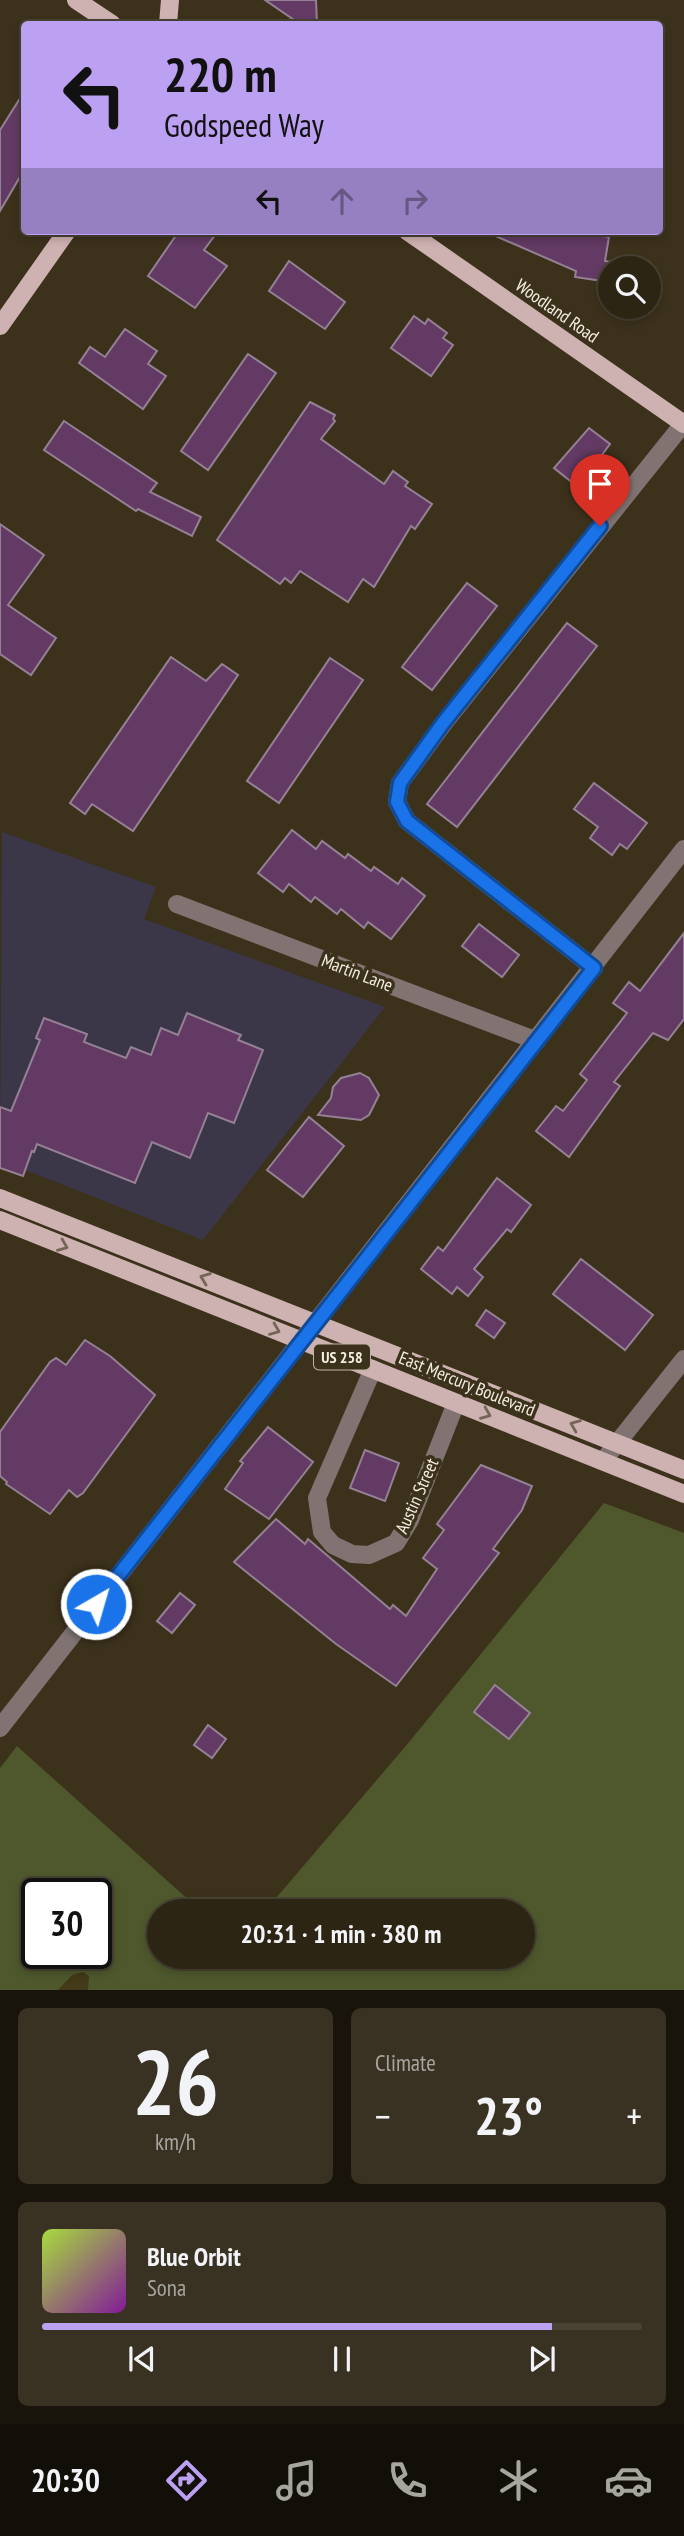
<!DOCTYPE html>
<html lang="en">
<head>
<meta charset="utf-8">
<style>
	:root { --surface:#2d2514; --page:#393122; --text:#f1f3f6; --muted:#a7a5a0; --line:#484234; --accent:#bca0f2 }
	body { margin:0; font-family:"PT Sans Narrow",sans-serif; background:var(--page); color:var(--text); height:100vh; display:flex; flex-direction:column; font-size:26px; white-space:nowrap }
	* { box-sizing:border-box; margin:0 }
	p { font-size:23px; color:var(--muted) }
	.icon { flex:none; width:38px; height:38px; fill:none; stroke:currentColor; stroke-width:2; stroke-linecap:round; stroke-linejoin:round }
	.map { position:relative; height:1990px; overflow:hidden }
	.drawer { display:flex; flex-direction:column; gap:18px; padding:18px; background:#19140b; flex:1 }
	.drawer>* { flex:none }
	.top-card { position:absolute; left:21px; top:21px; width:642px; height:214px; border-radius:7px; box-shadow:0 4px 10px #0003,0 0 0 2px var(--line); background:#bca0f2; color:#111; overflow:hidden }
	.controls { position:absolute; left:598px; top:256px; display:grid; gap:14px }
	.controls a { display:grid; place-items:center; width:63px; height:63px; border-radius:50%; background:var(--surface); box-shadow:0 4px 10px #0003,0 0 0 2px var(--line); font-size:35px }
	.speed { position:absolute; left:21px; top:1878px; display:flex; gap:14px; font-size:35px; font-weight:700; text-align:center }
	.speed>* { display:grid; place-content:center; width:91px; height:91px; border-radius:50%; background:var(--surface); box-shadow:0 4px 10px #0003,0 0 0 2px var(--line); line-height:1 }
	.speed .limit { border:4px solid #111; border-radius:10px; background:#fff; color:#111 }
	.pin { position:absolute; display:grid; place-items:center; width:60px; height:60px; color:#fff; margin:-72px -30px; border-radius:50% 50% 50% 0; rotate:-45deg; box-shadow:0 0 7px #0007 }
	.pin .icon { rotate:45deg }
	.me { position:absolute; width:77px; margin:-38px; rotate:38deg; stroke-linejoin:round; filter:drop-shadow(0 0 5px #0008) }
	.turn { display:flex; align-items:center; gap:24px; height:147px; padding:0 28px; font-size:32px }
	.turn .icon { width:91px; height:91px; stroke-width:2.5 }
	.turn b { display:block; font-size:49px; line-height:60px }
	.lanes { display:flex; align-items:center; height:66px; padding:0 28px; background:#0003; justify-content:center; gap:35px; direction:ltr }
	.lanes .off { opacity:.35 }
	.big { font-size:52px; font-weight:600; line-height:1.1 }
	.drawer .tile { flex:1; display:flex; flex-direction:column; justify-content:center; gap:10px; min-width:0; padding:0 24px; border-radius:10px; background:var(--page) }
	.drawer .dial { align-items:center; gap:0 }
	.dial b { font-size:91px; line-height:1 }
	.song { display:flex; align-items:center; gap:21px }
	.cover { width:84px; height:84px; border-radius:10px; background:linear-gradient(135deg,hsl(80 70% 55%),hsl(290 70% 35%)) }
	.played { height:7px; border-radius:4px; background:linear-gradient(90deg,var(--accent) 85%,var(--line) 85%) }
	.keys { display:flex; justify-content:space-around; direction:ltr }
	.heat { display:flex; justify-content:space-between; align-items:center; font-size:38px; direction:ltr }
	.drawer .tiles { flex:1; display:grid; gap:18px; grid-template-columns:1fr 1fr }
	.tile:last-child { grid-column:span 2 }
	.trip { position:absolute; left:147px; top:1899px; width:388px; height:70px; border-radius:35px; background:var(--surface); box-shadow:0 4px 10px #0003,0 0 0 2px var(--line); font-weight:600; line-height:70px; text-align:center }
	.tab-bar { display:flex; height:112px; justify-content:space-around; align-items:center; background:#120f08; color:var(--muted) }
	.tab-bar .icon { width:49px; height:49px }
	.tab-bar .current { color:var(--accent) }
	.tab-bar b { font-size:32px; color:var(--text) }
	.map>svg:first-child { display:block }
</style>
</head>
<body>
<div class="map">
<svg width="684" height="1990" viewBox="0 0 684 1990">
	<rect width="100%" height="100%" fill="#3c311b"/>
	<path fill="#3c3748" d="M 2,832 L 156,887 L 144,919 L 385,1007 L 203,1240 L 0,1160 Z"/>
	<path fill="#4e582c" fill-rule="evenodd" d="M 604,1503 L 684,1533 L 684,1990 L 0,1990 L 0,1768 L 17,1746 L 201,1911 L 159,1911 L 159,1956 L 523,1956 L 523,1911 L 265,1911 L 410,1741 ZM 37,1894 L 96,1894 L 96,1953 L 37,1953 Z"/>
	<path fill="#423a19" d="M 83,1972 L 89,1976 L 88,1990 L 58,1990 L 72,1975 Z"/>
	<g fill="#623a63" stroke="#958195" stroke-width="2">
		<path d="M 265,0 L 316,0 L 317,24 L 300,24 Z"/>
		<path d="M 24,92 L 24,170 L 0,211 L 0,130 Z"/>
		<path d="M 179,231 L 218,231 L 204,250 L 227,266 L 195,308 L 148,276 Z"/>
		<path d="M 484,231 L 572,231 L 609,237 L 605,261 L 612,262 L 609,282 L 575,277 L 576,271 Z"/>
		<path d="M 289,261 L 345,302 L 325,329 L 269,291 Z"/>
		<path d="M 414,316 L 425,324 L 428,319 L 447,333 L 443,338 L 453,345 L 431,376 L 391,348 Z"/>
		<path d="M 125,329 L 157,351 L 148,364 L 166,376 L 143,409 L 79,363 L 90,347 L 105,357 Z"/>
		<path d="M 248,354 L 276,373 L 208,470 L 181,451 Z"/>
		<path d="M 310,402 L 335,415 L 333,419 L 335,421 L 321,439 L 384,484 L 393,471 L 408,482 L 405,486 L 432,504 L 415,529 L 411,526 L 374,587 L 363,579 L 348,602 L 300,571 L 291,583 L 285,578 L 280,584 L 217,540 Z"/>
		<path d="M 64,421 L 157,483 L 150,492 L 201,517 L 192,536 L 138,509 L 136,511 L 44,450 Z"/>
		<path d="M 589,428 L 610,444 L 578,487 L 554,468 Z"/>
		<path d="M 0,524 L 44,555 L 8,605 L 56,638 L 31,675 L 0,654 Z"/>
		<path d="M 467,583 L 497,606 L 432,690 L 402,667 Z"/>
		<path d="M 567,623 L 597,646 L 457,827 L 427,804 Z"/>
		<path d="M 171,657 L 206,681 L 222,664 L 238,675 L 133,831 L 92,804 L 85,814 L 70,803 Z"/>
		<path d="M 330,658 L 363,680 L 279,803 L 247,781 Z"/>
		<path d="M 594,783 L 647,823 L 627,849 L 620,844 L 612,855 L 590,838 L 598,827 L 574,809 Z"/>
		<path d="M 292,830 L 316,849 L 322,841 L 345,858 L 348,854 L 371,871 L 374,867 L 398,884 L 402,878 L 425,896 L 391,939 L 368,922 L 364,928 L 341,909 L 337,914 L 315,897 L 311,902 L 289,884 L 283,892 L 258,873 Z"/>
		<path d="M 479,924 L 519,955 L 502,977 L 462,946 Z"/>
		<path d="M 684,933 L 684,1019 L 668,1040 L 653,1033 L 614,1082 L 620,1086 L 569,1157 L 536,1131 L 556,1106 L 563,1111 L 587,1080 L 580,1074 L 627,1013 L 613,1003 L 629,982 L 640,991 Z"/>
		<path d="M 187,1013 L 241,1035 L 238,1040 L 263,1050 L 234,1123 L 208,1113 L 190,1158 L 152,1142 L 135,1183 L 37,1144 L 34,1152 L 32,1151 L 23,1176 L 0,1168 L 0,1107 L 11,1111 L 40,1040 L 36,1038 L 44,1018 L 87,1034 L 84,1042 L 126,1058 L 131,1047 L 151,1055 L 161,1028 L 178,1035 Z"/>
		<path d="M 360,1073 L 369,1078 L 379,1095 L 369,1115 L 361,1120 L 318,1115 L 331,1098 L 333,1087 L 341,1078 Z"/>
		<path d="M 309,1117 L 344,1146 L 303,1197 L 267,1170 Z"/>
		<path d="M 497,1178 L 531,1205 L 511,1232 L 507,1229 L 474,1269 L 483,1277 L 468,1296 L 457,1287 L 452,1294 L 421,1269 L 438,1247 L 443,1251 Z"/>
		<path d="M 581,1259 L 653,1315 L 625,1350 L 553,1294 Z"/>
		<path d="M 486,1310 L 505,1323 L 494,1338 L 476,1325 Z"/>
		<path d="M 85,1340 L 110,1356 L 155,1395 L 83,1493 L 77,1497 L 69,1490 L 50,1514 L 6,1484 L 7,1482 L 0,1476 L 0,1432 L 50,1362 L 56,1358 L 66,1365 Z"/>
		<path d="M 268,1427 L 313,1462 L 269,1519 L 225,1489 L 243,1463 L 240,1461 Z"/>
		<path d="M 365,1450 L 399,1463 L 385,1501 L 350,1488 Z"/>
		<path d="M 481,1465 L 532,1486 L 522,1510 L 493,1549 L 499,1553 L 396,1686 L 336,1644 L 234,1562 L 276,1519 L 305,1544 L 308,1539 L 390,1609 L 393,1605 L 406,1616 L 437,1569 L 423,1558 L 444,1530 L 437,1524 Z"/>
		<path d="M 180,1593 L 195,1605 L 172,1633 L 157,1621 Z"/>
		<path d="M 495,1685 L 530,1713 L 509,1739 L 474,1712 Z"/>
		<path d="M 208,1725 L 226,1739 L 212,1758 L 194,1745 Z"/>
	</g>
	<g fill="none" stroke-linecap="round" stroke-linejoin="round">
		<g stroke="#807372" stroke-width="18">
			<path d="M 177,904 L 537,1041"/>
			<path d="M 594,968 L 407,821 L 397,802 L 400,783 L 444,723 L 683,424"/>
			<path d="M 373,1369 L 317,1498 L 322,1532 L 333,1545 L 352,1554 L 369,1555 L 396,1543 L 410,1520 L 456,1403"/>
			<path d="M 603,1461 L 684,1359"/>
			<path d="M 0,1728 L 684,849"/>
		</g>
		<g stroke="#ceb2b1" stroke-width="18">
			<path d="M 76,0 L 112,24"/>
			<path d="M 168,24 L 170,0"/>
			<path d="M 407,231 L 684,424"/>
			<path d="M 0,326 L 67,231"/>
			<path d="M 0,1198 L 684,1470"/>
			<path d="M 0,1220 L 684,1494"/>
		</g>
	</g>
	<defs><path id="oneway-chevron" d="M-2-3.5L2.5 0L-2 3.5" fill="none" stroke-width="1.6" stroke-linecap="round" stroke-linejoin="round" transform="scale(1.75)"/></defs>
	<g stroke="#766557">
		<use href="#oneway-chevron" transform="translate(63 1246) rotate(22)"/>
		<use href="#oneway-chevron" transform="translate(205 1278) rotate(-159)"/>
		<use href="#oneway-chevron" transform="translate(275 1330) rotate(22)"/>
		<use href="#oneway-chevron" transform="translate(486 1414) rotate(22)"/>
		<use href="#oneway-chevron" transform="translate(575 1425) rotate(-158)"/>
	</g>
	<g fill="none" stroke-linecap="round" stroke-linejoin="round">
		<g stroke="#114b97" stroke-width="18">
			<path id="route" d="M 96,1604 L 594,968 L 407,821 L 397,802 L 400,783 L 443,723 L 600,526"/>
		</g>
		<use href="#route" stroke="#1a73e8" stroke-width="12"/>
	</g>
	<g text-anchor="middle" stroke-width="7" stroke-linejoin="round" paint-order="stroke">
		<rect fill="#3c311b" stroke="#beb5a6" stroke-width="2" x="314" y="1344.5" width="56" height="25" rx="5"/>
		<g font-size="16" font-weight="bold" fill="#f5eee1">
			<text x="342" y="1363">US 258</text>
		</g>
		<g font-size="18" fill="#f5eee1" stroke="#3c311b">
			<text transform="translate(557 311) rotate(35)" y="6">Woodland Road</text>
			<text transform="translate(357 973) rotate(21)" y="6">Martin Lane</text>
			<text transform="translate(467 1384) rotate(22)" y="6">East Mercury Boulevard</text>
			<text transform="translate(417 1496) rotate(-66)" y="6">Austin Street</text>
		</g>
	</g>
</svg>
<div class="controls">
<a><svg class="icon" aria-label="search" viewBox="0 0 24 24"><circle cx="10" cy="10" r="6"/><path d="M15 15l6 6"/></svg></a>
</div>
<div class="speed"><div class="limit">30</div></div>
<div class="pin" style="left:600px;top:526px;background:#d93025"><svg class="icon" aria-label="arrive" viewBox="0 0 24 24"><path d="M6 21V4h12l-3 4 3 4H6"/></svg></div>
<svg class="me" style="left:96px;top:1604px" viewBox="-20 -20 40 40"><circle r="17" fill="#1a73e8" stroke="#fff" stroke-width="3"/><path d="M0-11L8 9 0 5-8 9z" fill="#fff"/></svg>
<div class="trip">20:31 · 1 min · 380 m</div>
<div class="top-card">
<div class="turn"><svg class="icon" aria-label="left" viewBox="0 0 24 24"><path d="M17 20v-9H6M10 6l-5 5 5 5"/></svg><div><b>220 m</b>Godspeed Way</div></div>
<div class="lanes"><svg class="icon" aria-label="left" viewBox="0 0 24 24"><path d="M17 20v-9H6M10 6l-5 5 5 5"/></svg><svg class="icon off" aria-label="ahead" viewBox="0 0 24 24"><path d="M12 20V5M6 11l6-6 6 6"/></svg><svg class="icon off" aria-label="right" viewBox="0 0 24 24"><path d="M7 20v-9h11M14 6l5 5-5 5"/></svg></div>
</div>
</div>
<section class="drawer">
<div class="tiles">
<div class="tile dial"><b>26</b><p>km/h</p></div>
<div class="tile"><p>Climate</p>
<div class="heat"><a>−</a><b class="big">23°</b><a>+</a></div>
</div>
<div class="tile">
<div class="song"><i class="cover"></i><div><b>Blue Orbit</b><p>Sona</p></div></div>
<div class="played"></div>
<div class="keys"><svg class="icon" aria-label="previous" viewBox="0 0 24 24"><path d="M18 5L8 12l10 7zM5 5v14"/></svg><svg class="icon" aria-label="pause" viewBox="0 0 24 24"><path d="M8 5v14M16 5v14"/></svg><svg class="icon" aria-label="next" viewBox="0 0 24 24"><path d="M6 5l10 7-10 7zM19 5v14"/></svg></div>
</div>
</div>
</section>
<nav class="tab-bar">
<b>20:30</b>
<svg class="icon current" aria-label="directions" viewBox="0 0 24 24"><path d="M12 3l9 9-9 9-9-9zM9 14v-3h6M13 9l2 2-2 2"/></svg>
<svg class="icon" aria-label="music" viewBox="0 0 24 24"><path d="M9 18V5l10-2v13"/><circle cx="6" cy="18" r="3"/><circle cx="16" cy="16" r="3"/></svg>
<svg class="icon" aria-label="phone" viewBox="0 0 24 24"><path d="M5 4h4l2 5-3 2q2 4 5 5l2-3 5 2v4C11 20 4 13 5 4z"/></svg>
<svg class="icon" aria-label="climate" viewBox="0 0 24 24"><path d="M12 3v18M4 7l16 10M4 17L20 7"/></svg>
<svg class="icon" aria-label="car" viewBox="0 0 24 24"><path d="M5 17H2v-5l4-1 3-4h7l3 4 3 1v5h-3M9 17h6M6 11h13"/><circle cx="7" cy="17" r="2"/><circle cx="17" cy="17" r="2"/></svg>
</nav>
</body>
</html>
